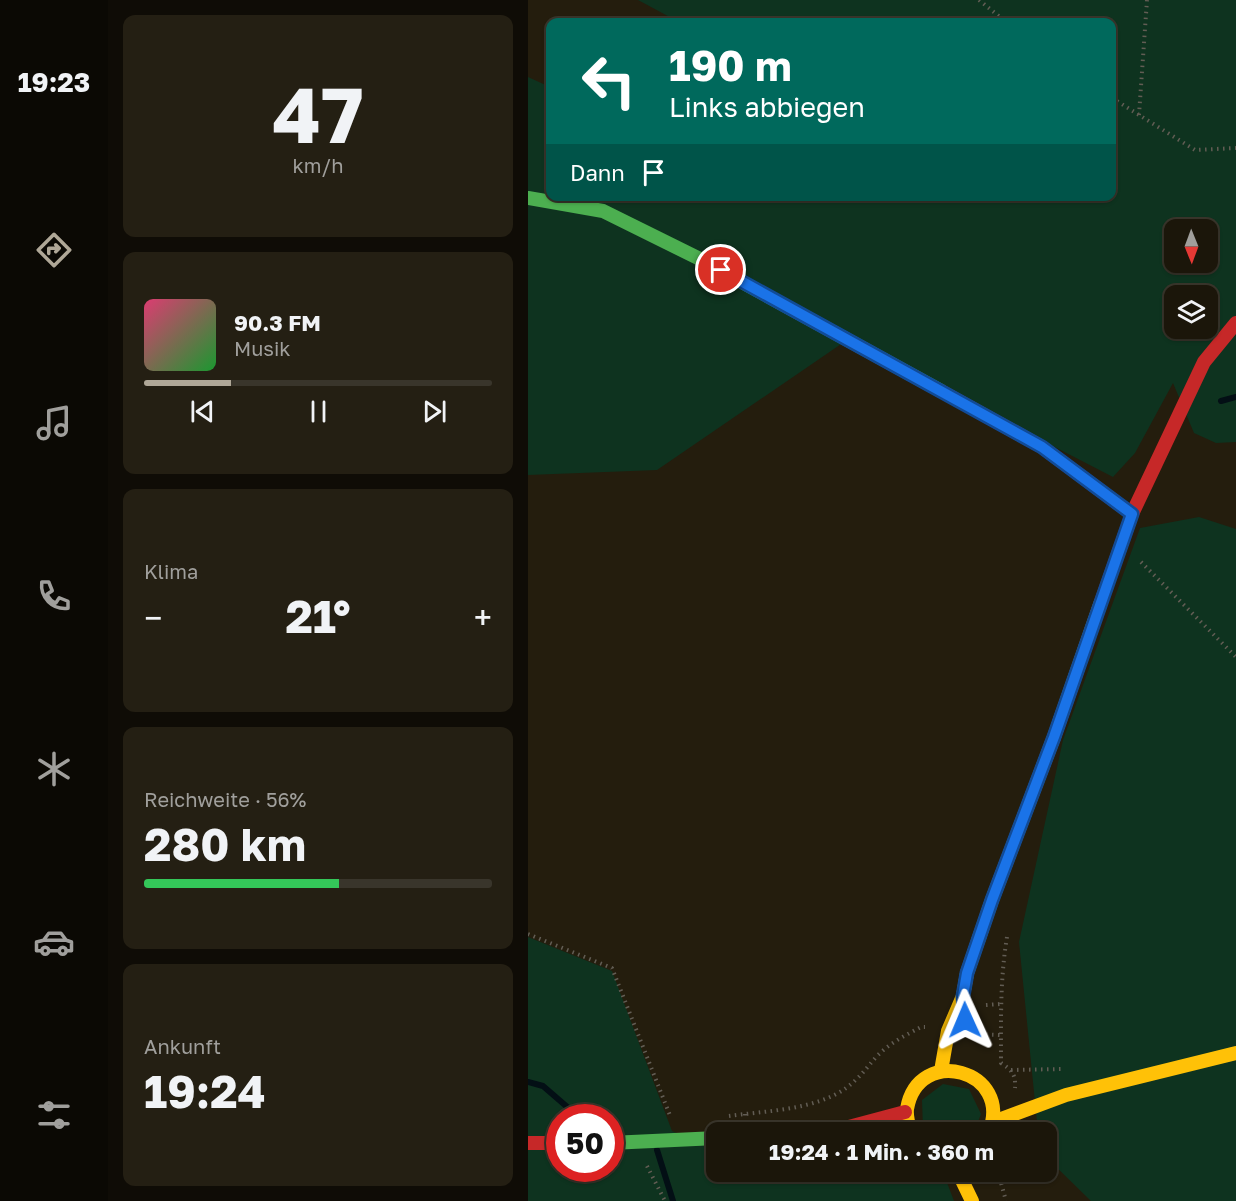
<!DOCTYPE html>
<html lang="de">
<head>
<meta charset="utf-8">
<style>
	:root { --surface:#1b160a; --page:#241f13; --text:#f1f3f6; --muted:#a09f9c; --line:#39352b; --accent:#afa797 }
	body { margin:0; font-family:"Golos Text",sans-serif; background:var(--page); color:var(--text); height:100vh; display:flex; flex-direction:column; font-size:22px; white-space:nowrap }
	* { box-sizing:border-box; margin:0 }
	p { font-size:20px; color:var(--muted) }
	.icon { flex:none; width:33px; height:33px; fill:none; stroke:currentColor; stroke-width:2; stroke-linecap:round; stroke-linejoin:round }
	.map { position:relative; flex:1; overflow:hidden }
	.details { display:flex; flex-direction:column; gap:15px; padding:15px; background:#0f0c06; width:420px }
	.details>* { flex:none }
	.top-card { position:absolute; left:18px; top:18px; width:570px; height:183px; border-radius:12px; box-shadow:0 2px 4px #0004,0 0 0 2px var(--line); background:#00695c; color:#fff; overflow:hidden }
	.needle { width:39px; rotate:179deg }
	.buttons { position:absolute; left:636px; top:219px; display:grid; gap:12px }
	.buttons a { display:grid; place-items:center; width:54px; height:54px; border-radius:12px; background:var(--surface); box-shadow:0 2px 4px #0004,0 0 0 2px var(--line); font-size:30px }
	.speed { position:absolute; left:18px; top:1104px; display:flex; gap:12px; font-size:30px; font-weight:700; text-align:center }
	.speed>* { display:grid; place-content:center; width:78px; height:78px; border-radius:50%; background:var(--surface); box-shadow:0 2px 4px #0004,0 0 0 2px var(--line); line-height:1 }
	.speed .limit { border:9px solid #d22; background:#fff; color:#111 }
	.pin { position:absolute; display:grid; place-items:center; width:51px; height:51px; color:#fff; margin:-26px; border:3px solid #fff; border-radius:50%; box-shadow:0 2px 6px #0007 }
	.me { position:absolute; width:66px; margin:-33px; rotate:359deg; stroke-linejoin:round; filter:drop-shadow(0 0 4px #0008) }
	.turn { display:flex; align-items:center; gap:21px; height:126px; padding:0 24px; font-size:27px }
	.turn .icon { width:78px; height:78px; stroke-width:2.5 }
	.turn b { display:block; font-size:42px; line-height:51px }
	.then { display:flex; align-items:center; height:57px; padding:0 24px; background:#0003; gap:12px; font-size:22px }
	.big { font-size:45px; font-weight:700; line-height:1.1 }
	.details .tile { flex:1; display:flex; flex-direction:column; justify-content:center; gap:9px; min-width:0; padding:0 21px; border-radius:12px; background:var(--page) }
	.details .dial { align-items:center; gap:0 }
	.dial b { font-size:78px; line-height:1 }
	.song { display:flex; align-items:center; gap:18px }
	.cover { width:72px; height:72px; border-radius:9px; background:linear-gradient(135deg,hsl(340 70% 55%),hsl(130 70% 35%)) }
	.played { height:6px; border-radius:3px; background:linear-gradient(90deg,var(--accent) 25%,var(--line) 25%) }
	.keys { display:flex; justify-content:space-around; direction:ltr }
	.heat { display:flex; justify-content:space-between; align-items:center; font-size:33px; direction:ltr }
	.charge { height:9px; border-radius:4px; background:linear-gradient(90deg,#34c759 56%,var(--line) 0) }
	.trip { position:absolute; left:178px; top:1122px; width:351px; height:60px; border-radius:12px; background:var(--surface); box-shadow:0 2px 4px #0004,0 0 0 2px var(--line); font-weight:700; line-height:60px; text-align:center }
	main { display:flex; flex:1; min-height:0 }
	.tabs { display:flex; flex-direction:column; width:108px; justify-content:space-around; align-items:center; background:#0b0904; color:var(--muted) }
	.tabs .icon { width:42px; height:42px }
	.tabs .active { color:var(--accent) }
	.tabs b { font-size:27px; color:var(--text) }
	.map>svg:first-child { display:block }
</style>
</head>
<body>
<main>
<nav class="tabs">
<b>19:23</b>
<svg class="icon active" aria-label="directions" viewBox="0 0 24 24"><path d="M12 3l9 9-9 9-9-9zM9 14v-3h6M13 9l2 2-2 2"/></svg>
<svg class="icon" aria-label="music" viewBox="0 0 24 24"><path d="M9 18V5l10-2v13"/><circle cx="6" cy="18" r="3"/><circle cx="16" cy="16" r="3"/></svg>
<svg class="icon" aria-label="phone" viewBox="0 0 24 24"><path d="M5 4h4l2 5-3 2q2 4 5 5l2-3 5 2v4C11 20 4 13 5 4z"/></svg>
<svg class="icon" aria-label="climate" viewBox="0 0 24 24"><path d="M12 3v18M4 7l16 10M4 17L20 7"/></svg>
<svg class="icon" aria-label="car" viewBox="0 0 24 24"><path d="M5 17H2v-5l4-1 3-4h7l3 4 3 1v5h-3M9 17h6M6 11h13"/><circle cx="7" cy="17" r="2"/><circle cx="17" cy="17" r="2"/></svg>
<svg class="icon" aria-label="filters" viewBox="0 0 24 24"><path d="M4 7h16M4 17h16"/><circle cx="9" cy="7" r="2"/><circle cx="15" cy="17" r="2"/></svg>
</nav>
<section class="details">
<div class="tile dial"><b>47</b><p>km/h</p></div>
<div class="tile">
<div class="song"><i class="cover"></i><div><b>90.3 FM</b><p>Musik</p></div></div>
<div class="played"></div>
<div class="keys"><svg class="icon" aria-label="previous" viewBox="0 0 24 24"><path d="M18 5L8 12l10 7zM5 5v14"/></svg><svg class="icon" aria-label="pause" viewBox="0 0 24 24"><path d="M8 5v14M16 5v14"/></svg><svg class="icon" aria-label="next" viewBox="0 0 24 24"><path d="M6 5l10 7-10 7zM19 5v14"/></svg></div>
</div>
<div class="tile"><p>Klima</p>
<div class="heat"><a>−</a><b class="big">21°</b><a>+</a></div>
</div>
<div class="tile"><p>Reichweite · 56%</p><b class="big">280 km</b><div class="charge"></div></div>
<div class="tile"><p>Ankunft</p><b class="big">19:24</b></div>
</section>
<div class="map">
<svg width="708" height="1201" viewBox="0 0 708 1201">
	<rect width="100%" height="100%" fill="#241d0d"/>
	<g fill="#0e331f" fill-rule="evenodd">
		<path d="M 110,0 L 708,0 L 708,442 L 688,443 L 666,433 L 645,383 L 607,453 L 585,477 L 319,340 L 129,470 L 0,475 L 0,77 L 22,87 L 22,196 L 584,196 L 584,22 L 151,22 ZM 646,230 L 680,230 L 680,262 L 646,262 ZM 646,296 L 680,296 L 680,328 L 646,328 Z"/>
		<path d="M 671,517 L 708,529 L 708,1201 L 563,1201 L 519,1158 L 519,1132 L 510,1132 L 491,942 L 535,740 L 612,528 Z"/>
		<path d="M 0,937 L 84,971 L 144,1131 L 189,1152 L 189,1172 L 415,1172 L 426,1201 L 0,1201 ZM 32,1118 L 82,1118 L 82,1168 L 32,1168 Z"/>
		<path d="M 415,1084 L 441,1089 L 453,1114 L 446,1132 L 398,1132 L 395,1129 L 394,1100 Z"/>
	</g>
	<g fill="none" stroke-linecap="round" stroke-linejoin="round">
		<g stroke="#030f15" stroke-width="6">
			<path d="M 693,401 L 708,397"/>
			<path d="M 0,1082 L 15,1086 L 52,1118"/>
			<path d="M 129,1150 L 145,1201"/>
		</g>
		<g stroke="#625d54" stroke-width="4" stroke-dasharray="1.5 4.5" stroke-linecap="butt">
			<path d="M 451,0 L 478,22"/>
			<path d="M 584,98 L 667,150 L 708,148"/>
			<path d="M 611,115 L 619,0"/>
			<path d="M 613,562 L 708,657"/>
			<path d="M 0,934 L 84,968 L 143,1118"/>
			<path d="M 479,937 C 472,979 473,1020 473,1063 C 484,1070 488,1075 487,1088"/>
			<path d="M 458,1005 L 472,1004"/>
			<path d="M 446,1034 L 472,1035"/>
			<path d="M 483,1070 L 533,1069"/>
			<path d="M 217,1114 L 218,1132"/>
			<path d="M 201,1116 C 236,1111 288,1110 318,1088 C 333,1077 338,1068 350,1055 C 362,1043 378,1035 393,1027 L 397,1027"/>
			<path d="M 119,1166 L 137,1201"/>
			<path d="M 470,1172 L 478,1201"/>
		</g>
		<g stroke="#4caf50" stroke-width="14">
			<path d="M 0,198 L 75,211 L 172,259 L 413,391"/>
			<path d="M 82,1143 L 189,1138"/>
		</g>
		<g stroke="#ffc107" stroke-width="14">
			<path d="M 413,1071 L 420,1031 L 435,996 L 439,973 L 464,900 L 526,737 L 573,602"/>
			<path d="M 465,1122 L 538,1095 L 708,1053"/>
			<path d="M 382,1132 C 381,1125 378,1116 379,1109 C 390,1044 486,1070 461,1132"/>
			<path d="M 430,1172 L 444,1201"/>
		</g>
		<g stroke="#c62828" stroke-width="14">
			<path d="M 413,391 L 514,447 L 604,514"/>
			<path d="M 573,602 L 604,514 L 676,362 L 708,323"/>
			<path d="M 302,1132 L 377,1112"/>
			<path d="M 0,1143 L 32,1143"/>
		</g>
	</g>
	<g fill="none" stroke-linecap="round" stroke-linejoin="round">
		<g stroke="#114b97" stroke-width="15">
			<path id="route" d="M 193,270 L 514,447 L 604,514 L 526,737 L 464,900 L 439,973 L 435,996 L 437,1020"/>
		</g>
		<use href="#route" stroke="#1a73e8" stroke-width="10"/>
	</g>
</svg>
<div class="buttons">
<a><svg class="needle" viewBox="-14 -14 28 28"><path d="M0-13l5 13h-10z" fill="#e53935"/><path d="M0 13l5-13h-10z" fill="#a09f9c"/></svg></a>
<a><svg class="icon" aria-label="layers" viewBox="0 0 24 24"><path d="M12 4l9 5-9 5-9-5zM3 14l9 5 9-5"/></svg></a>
</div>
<div class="speed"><div class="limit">50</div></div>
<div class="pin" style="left:193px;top:270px;background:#d93025"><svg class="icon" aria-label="arrive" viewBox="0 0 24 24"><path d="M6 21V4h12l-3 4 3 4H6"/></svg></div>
<svg class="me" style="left:437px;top:1020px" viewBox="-20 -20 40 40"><path d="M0-17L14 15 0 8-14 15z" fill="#1a73e8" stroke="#fff" stroke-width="4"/></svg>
<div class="trip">19:24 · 1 Min. · 360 m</div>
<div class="top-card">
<div class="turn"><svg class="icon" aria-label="left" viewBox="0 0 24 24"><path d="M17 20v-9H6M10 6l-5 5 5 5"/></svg><div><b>190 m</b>Links abbiegen</div></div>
<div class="then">Dann<svg class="icon" aria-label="arrive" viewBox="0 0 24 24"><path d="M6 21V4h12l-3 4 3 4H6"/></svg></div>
</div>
</div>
</main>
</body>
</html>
